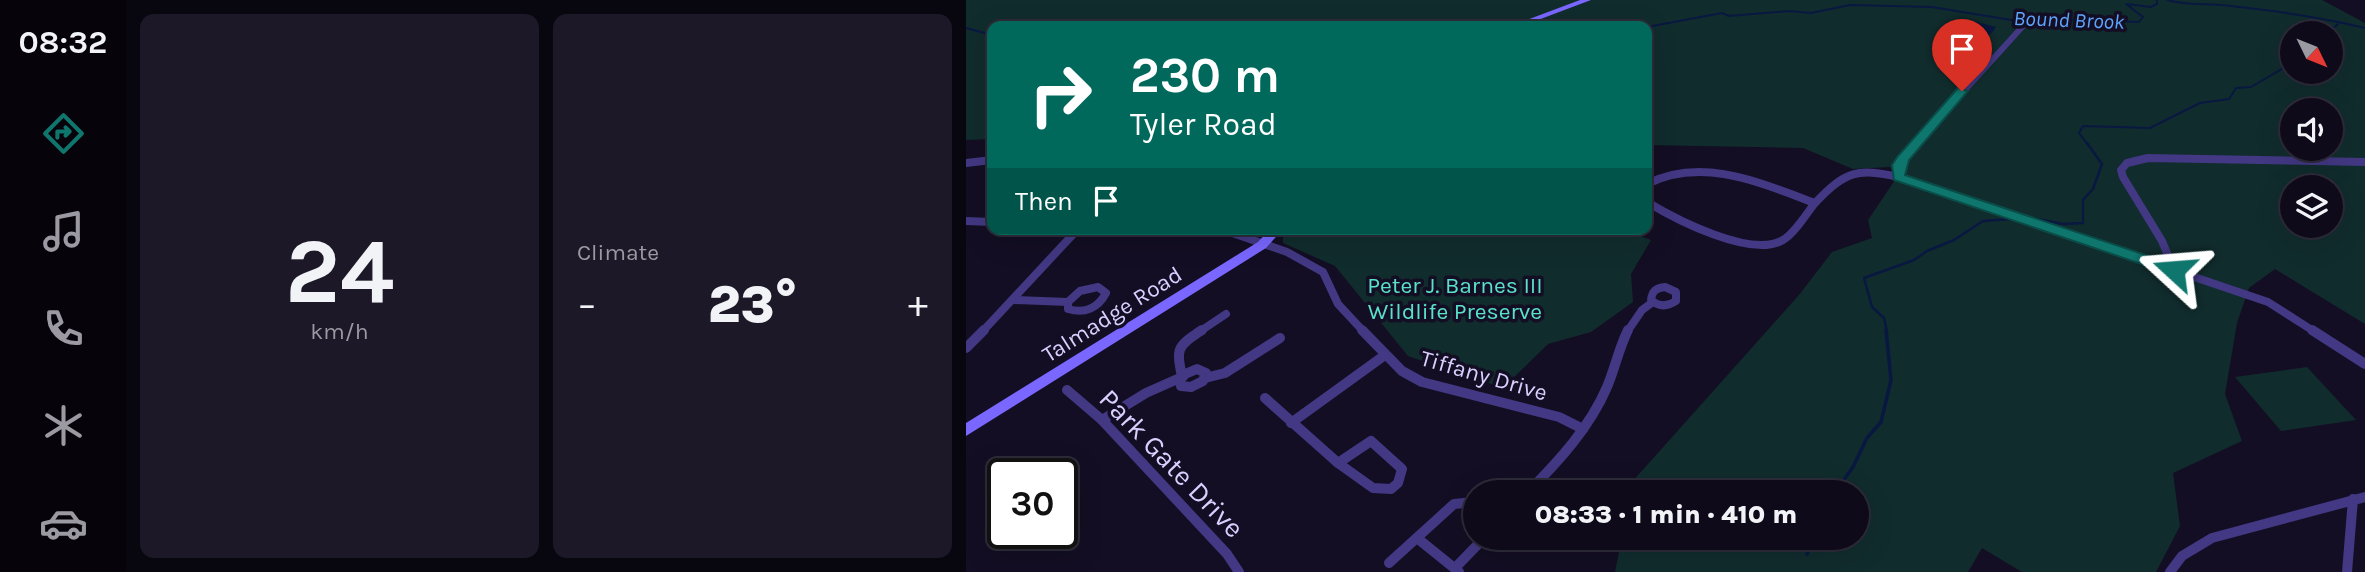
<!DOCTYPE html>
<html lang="en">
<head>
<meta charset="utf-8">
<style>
	:root { --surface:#0e0a1a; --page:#1c1827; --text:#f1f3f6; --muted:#9b9aa2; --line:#2e2b39; --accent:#0f766e }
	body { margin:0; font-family:Karla,sans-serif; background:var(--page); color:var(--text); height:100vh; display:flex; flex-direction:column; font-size:26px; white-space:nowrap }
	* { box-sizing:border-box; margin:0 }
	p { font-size:23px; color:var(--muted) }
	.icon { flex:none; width:38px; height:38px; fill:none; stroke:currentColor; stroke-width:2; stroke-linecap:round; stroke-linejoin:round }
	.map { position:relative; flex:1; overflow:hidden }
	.panel { display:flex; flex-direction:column; gap:14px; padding:14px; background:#08060e; width:840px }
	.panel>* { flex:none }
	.banner { position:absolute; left:21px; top:21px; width:665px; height:214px; border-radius:14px; box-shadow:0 7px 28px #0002,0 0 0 2px var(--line); background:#00695c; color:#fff; overflow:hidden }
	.needle { width:46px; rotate:133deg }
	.buttons { position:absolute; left:1314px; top:21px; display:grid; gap:14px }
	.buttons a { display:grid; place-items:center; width:63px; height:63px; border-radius:50%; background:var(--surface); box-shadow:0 7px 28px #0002,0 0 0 2px var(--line); font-size:35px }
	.speed { position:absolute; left:21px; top:458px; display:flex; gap:14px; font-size:35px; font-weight:700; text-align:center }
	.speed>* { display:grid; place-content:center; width:91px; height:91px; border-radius:50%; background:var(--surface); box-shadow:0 7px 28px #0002,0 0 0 2px var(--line); line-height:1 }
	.speed .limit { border:4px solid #111; border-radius:10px; background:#fff; color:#111 }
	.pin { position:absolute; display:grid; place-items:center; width:60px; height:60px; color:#fff; margin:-72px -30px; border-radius:50% 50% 50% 0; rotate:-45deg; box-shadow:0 0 7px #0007 }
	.pin .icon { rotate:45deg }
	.me { position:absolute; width:77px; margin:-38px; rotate:289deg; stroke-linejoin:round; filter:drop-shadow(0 0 5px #0008) }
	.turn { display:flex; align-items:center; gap:24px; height:147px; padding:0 28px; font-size:32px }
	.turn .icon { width:91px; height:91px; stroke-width:2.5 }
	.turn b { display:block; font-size:49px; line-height:60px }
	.then { display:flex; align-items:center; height:66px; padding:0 28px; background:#0003; gap:14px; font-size:26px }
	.big { font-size:52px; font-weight:800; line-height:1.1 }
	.panel .widget { flex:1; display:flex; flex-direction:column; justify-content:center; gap:10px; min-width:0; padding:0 24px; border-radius:14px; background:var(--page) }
	.panel .dial { align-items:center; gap:0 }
	.dial b { font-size:91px; line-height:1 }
	.heat { display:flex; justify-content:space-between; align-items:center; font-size:38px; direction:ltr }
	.panel .tiles { flex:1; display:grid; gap:14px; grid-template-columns:repeat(2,1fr) }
	.trip { position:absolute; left:497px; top:480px; width:406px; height:70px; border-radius:35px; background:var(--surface); box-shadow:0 7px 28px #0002,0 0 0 2px var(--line); font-weight:800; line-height:70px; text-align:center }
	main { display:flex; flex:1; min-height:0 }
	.tab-bar { display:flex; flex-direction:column; width:126px; justify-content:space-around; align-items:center; background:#06040a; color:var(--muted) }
	.tab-bar .icon { width:49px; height:49px }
	.tab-bar .selected { color:var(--accent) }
	.tab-bar b { font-size:32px; color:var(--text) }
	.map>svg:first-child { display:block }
</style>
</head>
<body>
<main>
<nav class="tab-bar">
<b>08:32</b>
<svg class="icon selected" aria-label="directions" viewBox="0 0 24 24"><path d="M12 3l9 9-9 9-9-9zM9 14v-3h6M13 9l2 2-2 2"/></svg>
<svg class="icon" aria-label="music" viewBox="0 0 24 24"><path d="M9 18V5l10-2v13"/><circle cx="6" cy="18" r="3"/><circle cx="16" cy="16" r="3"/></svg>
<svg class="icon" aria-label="phone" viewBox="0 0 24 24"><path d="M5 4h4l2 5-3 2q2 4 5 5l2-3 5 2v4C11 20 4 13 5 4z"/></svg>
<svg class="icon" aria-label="climate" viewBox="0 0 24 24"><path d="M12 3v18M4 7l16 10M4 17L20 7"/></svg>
<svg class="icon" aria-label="car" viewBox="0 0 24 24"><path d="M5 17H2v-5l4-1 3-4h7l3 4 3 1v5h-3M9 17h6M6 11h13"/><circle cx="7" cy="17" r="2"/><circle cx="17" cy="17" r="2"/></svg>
</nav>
<section class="panel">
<div class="tiles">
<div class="widget dial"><b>24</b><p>km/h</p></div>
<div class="widget"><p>Climate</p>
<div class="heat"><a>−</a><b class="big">23°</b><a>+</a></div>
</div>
</div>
</section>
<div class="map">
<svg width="1399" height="572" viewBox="0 0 1399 572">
	<rect width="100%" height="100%" fill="#130e23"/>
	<g fill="#112c2d" fill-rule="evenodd">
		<path d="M 0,0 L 1356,0 L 1399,23 L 1399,324 L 1309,269 L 1283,288 L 1271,323 L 1259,394 L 1276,441 L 1207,473 L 1214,526 L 1190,572 L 1056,572 L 1016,548 L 1002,572 L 649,572 L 653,552 L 625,537 L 891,537 L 891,492 L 657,492 L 833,295 L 866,252 L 906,238 L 902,220 L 931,177 L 924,167 L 887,169 L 837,148 L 681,145 L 681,26 L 26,26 L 26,139 L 0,140 ZM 1326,33 L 1365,33 L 1365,72 L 1326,72 ZM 1326,110 L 1365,110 L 1365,149 L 1326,149 ZM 1326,187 L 1365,187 L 1365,226 L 1326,226 Z"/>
		<path d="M 323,229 L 654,229 L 685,240 L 665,274 L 667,302 L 625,332 L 582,344 L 537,388 L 442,356 L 369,266 L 317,243 L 317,237 Z"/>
		<path d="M 1341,367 L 1390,420 L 1315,431 L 1269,377 Z"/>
	</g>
	<path fill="#091841" d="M 1007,21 L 1030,27 C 1021,42 1008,40 991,36 L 995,28 Z"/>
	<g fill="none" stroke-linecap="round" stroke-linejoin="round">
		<g stroke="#091841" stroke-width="2">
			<path d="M 1201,0 C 1222,6 1243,3 1265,6 C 1311,11 1354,17 1399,28"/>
			<path d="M 681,27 L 756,13 L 763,16 L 823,11 L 845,13 L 884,5 L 966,7 L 1070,24 L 1089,19 L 1173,22 L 1177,17 L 1160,4 L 1185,7 L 1191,4 L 1191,0"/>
			<path d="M 0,28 L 26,35"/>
			<path d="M 1362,33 L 1372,24"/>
			<path d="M 1122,145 L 1113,133 L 1117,126 L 1184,128 L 1234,103 L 1263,99 L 1270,88 L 1285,87 L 1326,63"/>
		</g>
		<g stroke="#091841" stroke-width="2.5">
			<path d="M 1066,218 L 1097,224 L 1117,223 L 1117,200 L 1127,189 L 1136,164 L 1121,143"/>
			<path d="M 921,332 L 918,318 L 906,307 L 898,278 L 948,260 L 961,251 L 988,240 L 1017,221 L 1045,219"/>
		</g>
		<g stroke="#091841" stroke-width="3.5">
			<path d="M 869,492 L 887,467 L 901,438 L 915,422 L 925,380 L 920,330"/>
			<path d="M 841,554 L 848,537"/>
		</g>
		<path stroke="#423883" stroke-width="6" d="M 949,145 L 1057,26"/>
		<g stroke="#423883" stroke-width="8">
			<path d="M 0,163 L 26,160"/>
			<path d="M 933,177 L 933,165 L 950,143"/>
			<path d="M 681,184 C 736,156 795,183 849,203 C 840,214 829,233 817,240 C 786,259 709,219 681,202"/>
			<path d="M 849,203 C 880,171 890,168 933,177 L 1302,302 L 1349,332"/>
			<path d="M 0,221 L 26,222"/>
			<path d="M 225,229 L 258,230 L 321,252 L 357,272 L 372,304 L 398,332"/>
			<path d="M 1208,270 L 1196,241 L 1157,177 L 1155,170 L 1161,163 L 1182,158 L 1399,162"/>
			<path d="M 132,287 L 140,293 C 132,308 119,314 102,309 L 102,302 L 114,291 Z"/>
			<path d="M 699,287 L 710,292 L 710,301 C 701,307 693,307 685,300 C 686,291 690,288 699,287 Z"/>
			<path d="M 48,300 L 102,302"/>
			<path d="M 16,332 L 112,229"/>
			<path d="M 233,332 L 260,314"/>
			<path d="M 661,332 L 676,310 L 687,302"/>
		</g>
		<g stroke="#423883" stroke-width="10">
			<path d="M 396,330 L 436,371 L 456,382 L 593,417 L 617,429"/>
			<path d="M 1346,330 L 1399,364"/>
			<path d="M 0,348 L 18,330"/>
			<path d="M 231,369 L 240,373 L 237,381 L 225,387 L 215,386 L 214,380 L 219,374 Z"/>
			<path d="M 239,378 L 259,373 L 314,338"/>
			<path d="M 101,390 L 136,420 L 261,554 L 273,572"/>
			<path d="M 299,398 L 372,463"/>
			<path d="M 136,420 L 180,393 L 216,377 C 210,347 211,347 236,330"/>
			<path d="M 325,423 L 419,355"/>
			<path d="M 405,441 L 436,469 L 432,483 L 425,489 L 407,488 L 372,463 Z"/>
			<path d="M 562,492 C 593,461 624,427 641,387 C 649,368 653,348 662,330"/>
			<path d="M 451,538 L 493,572"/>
			<path d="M 423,563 L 488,504 L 509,502"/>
			<path d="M 489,568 L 519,537"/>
			<path d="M 1204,572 L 1216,556 L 1246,538 L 1399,497"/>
			<path d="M 1381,572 L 1387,499"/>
		</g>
		<g fill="#7967ff" fill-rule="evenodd">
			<path d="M 614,0 L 625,0 L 556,26 L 545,26 Z"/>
			<path d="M 304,229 L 317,229 L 300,248 L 0,436 L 0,423 L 292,242 Z"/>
		</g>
	</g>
	<path fill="#0f766e" stroke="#0a4d48" stroke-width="2" d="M 992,88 L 1002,91 L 943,160 L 939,175 L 1213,266 L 1215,270 L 1213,273 L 1202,273 L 928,180 L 926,165 L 932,156 Z"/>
	<g text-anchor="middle" stroke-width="7" stroke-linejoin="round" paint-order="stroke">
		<g font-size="21" font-style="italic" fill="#5ea5ff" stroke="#130e23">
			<text transform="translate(1103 20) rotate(2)" y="7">Bound Brook</text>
		</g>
		<g font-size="23" fill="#5ae1cc" stroke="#130e23">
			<text x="489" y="293">Peter J. Barnes III<tspan x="489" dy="26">Wildlife Preserve</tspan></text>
		</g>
		<g font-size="23" fill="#dad0ff" stroke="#130e23">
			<text transform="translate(146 314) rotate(-32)" y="8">Talmadge Road</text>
			<text transform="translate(518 375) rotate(16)" y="8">Tiffany Drive</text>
		</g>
		<g font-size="28" fill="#dad0ff" stroke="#130e23">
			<text transform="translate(206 463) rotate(46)" y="10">Park Gate Drive</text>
		</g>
	</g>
</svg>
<div class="buttons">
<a><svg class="needle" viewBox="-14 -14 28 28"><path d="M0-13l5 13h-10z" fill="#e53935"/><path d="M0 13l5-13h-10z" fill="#9b9aa2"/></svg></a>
<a><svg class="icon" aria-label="sound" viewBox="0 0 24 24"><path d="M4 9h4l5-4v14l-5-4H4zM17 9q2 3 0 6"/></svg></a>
<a><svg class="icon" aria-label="layers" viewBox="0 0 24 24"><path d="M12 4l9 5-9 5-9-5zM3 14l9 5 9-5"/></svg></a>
</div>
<div class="speed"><div class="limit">30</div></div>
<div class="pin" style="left:996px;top:91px;background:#d93025"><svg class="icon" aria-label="arrive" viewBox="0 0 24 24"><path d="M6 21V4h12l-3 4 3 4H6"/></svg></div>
<svg class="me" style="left:1208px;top:270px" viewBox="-20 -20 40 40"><path d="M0-17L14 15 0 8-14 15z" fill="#0f766e" stroke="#fff" stroke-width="4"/></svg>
<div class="trip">08:33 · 1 min · 410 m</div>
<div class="banner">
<div class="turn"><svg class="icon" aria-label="right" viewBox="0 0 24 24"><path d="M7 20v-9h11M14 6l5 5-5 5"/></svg><div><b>230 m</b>Tyler Road</div></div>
<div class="then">Then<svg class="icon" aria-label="arrive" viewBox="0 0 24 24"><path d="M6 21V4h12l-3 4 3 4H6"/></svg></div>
</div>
</div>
</main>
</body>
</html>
